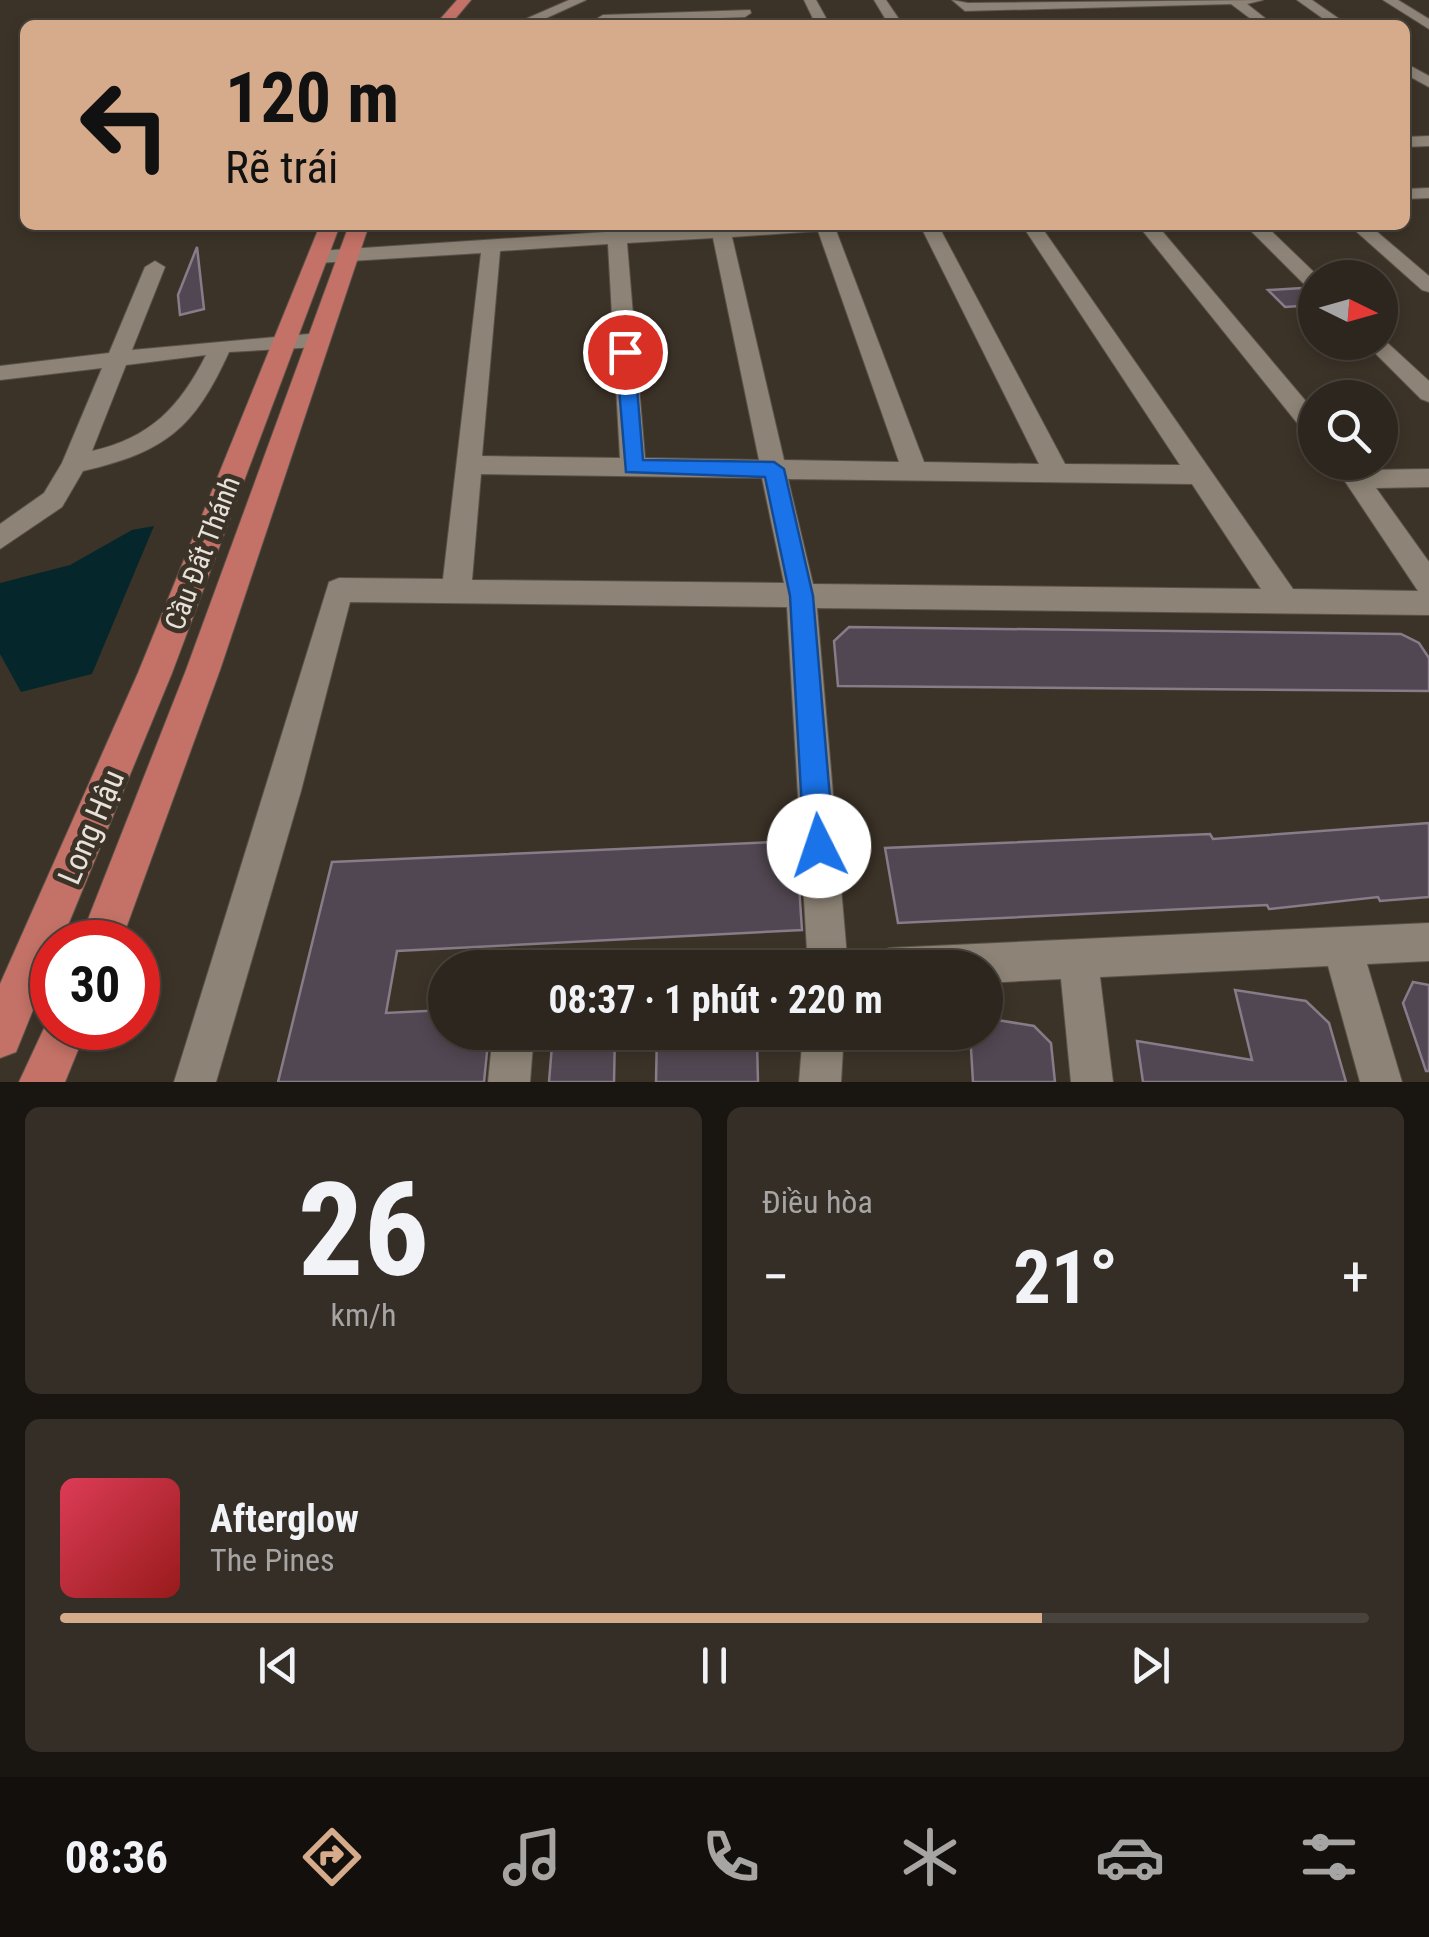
<!DOCTYPE html>
<html lang="vi">
<head>
<meta charset="utf-8">
<style>
	:root { --surface:#2d261e; --page:#352e27; --text:#f1f3f6; --muted:#a7a5a4; --line:#48433c; --accent:#d6ab8b }
	body { margin:0; font-family:"Roboto Condensed",sans-serif; background:var(--page); color:var(--text); height:100vh; display:flex; flex-direction:column; font-size:38px; white-space:nowrap }
	* { box-sizing:border-box; margin:0 }
	p { font-size:32px; color:var(--muted) }
	.icon { flex:none; width:55px; height:55px; fill:none; stroke:currentColor; stroke-width:2; stroke-linecap:round; stroke-linejoin:round }
	.map { position:relative; height:1082px; overflow:hidden }
	.side { display:flex; flex-direction:column; gap:25px; padding:25px; background:#191510; flex:1 }
	.side>* { flex:none }
	.hud { position:absolute; left:20px; top:20px; width:1390px; height:210px; border-radius:15px; box-shadow:0 5px 15px #0003,0 0 0 2px var(--line); background:#d6ab8b; color:#111; overflow:hidden }
	.needle { width:65px; rotate:95deg }
	.fabs { position:absolute; left:1298px; top:260px; display:grid; gap:20px }
	.fabs a { display:grid; place-items:center; width:100px; height:100px; border-radius:50%; background:var(--surface); box-shadow:0 5px 15px #0003,0 0 0 2px var(--line); font-size:50px }
	.speed { position:absolute; left:30px; top:920px; display:flex; gap:20px; font-size:50px; font-weight:700; text-align:center }
	.speed>* { display:grid; place-content:center; width:130px; height:130px; border-radius:50%; background:var(--surface); box-shadow:0 5px 15px #0003,0 0 0 2px var(--line); line-height:1 }
	.speed .limit { border:15px solid #d22; background:#fff; color:#111 }
	.pin { position:absolute; display:grid; place-items:center; width:85px; height:85px; color:#fff; margin:-42px; border:5px solid #fff; border-radius:50%; box-shadow:0 2px 10px #0007 }
	.me { position:absolute; width:110px; margin:-55px; rotate:356deg; stroke-linejoin:round; filter:drop-shadow(0 0 8px #0008) }
	.turn { display:flex; align-items:center; gap:35px; height:210px; padding:0 40px; font-size:45px }
	.turn .icon { width:130px; height:130px; stroke-width:2.5 }
	.turn b { display:block; font-size:70px; line-height:85px }
	.big { font-size:75px; font-weight:700; line-height:1.1 }
	.side .widget { flex:1; display:flex; flex-direction:column; justify-content:center; gap:15px; min-width:0; padding:0 35px; border-radius:15px; background:var(--page) }
	.side .dial { align-items:center; gap:0 }
	.dial b { font-size:130px; line-height:1 }
	.song { display:flex; align-items:center; gap:30px }
	.cover { width:120px; height:120px; border-radius:15px; background:linear-gradient(135deg,hsl(350 70% 55%),hsl(0 70% 35%)) }
	.played { height:10px; border-radius:5px; background:linear-gradient(90deg,var(--accent) 75%,var(--line) 75%) }
	.keys { display:flex; justify-content:space-around; direction:ltr }
	.heat { display:flex; justify-content:space-between; align-items:center; font-size:55px; direction:ltr }
	.side .tiles { flex:1; display:grid; gap:25px; grid-template-columns:1fr 1fr }
	.widget:last-child { grid-column:span 2 }
	.trip { position:absolute; left:428px; top:950px; width:575px; height:100px; border-radius:50px; background:var(--surface); box-shadow:0 5px 15px #0003,0 0 0 2px var(--line); font-weight:700; line-height:100px; text-align:center }
	.dock { display:flex; height:160px; justify-content:space-around; align-items:center; background:#120f0c; color:var(--muted) }
	.dock .icon { width:70px; height:70px }
	.dock .active { color:var(--accent) }
	.dock b { font-size:45px; color:var(--text) }
	.map>svg:first-child { display:block }
</style>
</head>
<body>
<div class="map">
<svg width="1429" height="1082" viewBox="0 0 1429 1082">
	<rect width="100%" height="100%" fill="#3c3328"/>
	<path fill="#05272c" d="M 154,526 L 92,674 L 21,692 L 0,654 L 0,583 L 70,565 L 132,530 Z"/>
	<g fill="#514752" stroke="#877c88" stroke-width="2.5">
		<path d="M 197,247 L 204,309 L 180,315 L 178,295 Z"/>
		<path d="M 1302,288 L 1315,299 L 1315,305 L 1285,307 L 1268,290 Z"/>
		<path d="M 849,627 L 1401,634 L 1419,643 L 1429,658 L 1429,691 L 838,686 L 834,641 Z"/>
		<path d="M 1429,823 L 1429,897 L 1380,901 L 1378,897 L 1269,909 L 1267,905 L 898,923 L 885,848 L 1210,834 L 1213,839 Z"/>
		<path d="M 796,841 L 802,930 L 397,951 L 386,1013 L 445,1010 L 445,1032 L 489,1032 L 484,1082 L 278,1082 L 332,862 Z"/>
		<path d="M 1413,982 L 1429,985 L 1429,1071 L 1426,1071 L 1403,1003 Z"/>
		<path d="M 1235,990 L 1306,1001 L 1329,1023 L 1346,1082 L 1143,1082 L 1137,1041 L 1252,1060 Z"/>
		<path d="M 985,1018 L 1034,1026 L 1051,1043 L 1055,1082 L 973,1082 L 970,1032 L 985,1032 Z"/>
		<path d="M 615,1032 L 614,1082 L 549,1082 L 553,1033 Z"/>
		<path d="M 657,1032 L 748,1032 L 757,1042 L 758,1082 L 656,1082 Z"/>
	</g>
	<g fill="none" stroke-linecap="round" stroke-linejoin="round">
		<g stroke="#5a5249" stroke-width="2">
			<g id="minor">
				<path d="M 569,0 L 586,0 L 531,25 L 512,25 Z"/>
				<path d="M 804,0 L 816,0 L 830,25 L 816,25 Z"/>
				<path d="M 874,0 L 886,0 L 903,25 L 889,25 Z"/>
				<path d="M 952,0 L 968,3 L 1263,0 L 1247,4 L 1274,25 L 1259,25 L 1231,4 L 965,11 Z"/>
				<path d="M 1297,0 L 1312,0 L 1348,25 L 1332,25 Z"/>
				<path d="M 1383,0 L 1398,0 L 1429,19 L 1429,29 Z"/>
				<path d="M 750,10 L 751,13 L 745,17 L 603,23 L 596,19 L 603,15 Z"/>
				<path d="M 1405,63 L 1429,76 L 1429,87 L 1405,74 Z"/>
				<path d="M 1429,136 L 1429,146 L 1405,147 L 1405,137 Z"/>
				<path d="M 1429,188 L 1429,198 L 1405,199 L 1405,189 Z"/>
				<path d="M 711,225 L 834,225 L 924,462 L 1039,464 L 920,225 L 938,225 L 1065,464 L 1180,465 L 1022,225 L 1040,225 L 1293,589 L 1418,591 L 1332,462 L 1358,462 L 1363,470 L 1429,469 L 1429,487 L 1376,488 L 1429,562 L 1429,615 L 817,608 L 848,968 L 808,968 L 787,607 L 350,602 L 301,791 L 216,1082 L 174,1082 L 329,582 L 339,578 L 443,579 L 481,253 L 318,263 L 308,257 L 318,251 ZM 818,231 L 899,462 L 784,460 L 732,237 ZM 713,238 L 759,460 L 645,458 L 627,243 ZM 608,244 L 620,458 L 482,456 L 500,251 ZM 481,474 L 762,478 L 784,583 L 472,580 ZM 788,479 L 1192,484 L 1261,589 L 813,584 Z"/>
				<path d="M 1138,225 L 1157,225 L 1315,412 L 1315,436 L 1306,434 Z"/>
				<path d="M 1245,225 L 1265,225 L 1320,278 L 1315,278 L 1315,290 L 1308,288 Z"/>
				<path d="M 1349,225 L 1369,225 L 1429,276 L 1429,292 L 1422,290 Z"/>
				<path d="M 155,261 L 165,267 L 132,350 L 319,333 L 330,340 L 319,347 L 229,352 C 194,429 165,452 83,471 L 62,507 L 0,549 L 0,524 L 44,493 L 62,463 L 102,368 L 0,380 L 0,366 L 109,353 L 145,267 ZM 206,355 C 180,407 150,438 92,451 L 126,365 Z"/>
				<path d="M 1380,336 L 1429,381 L 1429,402 L 1421,399 L 1364,342 L 1380,342 Z"/>
				<path d="M 1429,923 L 1429,961 L 1367,964 L 1402,1082 L 1360,1082 L 1328,966 L 1100,977 L 1113,1082 L 1071,1082 L 1061,979 L 985,983 L 985,968 L 870,968 L 875,954 L 889,948 Z"/>
				<path d="M 493,1032 L 534,1032 L 530,1082 L 488,1082 Z"/>
				<path d="M 803,1032 L 844,1032 L 841,1082 L 799,1082 Z"/>
			</g>
		</g>
		<g stroke="#5a5249" stroke-width="2">
			<g id="major">
				<path d="M 457,0 L 471,0 L 450,25 L 435,25 Z"/>
				<path d="M 320,225 L 340,225 L 172,673 L 61,942 L 52,942 L 52,963 L 16,1052 L 0,1058 L 0,984 L 138,673 Z"/>
				<path d="M 349,225 L 369,225 L 220,670 L 121,942 L 79,942 L 186,670 Z"/>
				<path d="M 52,1011 L 52,1028 L 87,1028 L 65,1082 L 19,1082 Z"/>
			</g>
		</g>
		<use href="#minor" fill="#8d8376" fill-rule="evenodd"/>
		<use href="#major" fill="#c47267" fill-rule="evenodd"/>
	</g>
	<path fill="#1a73e8" stroke="#114b97" stroke-width="2.5" d="M 625,347 L 634,352 L 643,460 L 774,462 L 784,469 L 813,596 L 834,846 L 830,857 L 819,861 L 809,857 L 804,846 L 790,596 L 765,477 L 626,472 L 616,352 Z"/>
	<g text-anchor="middle" stroke-width="10" stroke-linejoin="round" paint-order="stroke">
		<g font-size="28" fill="#e7e1da" stroke="#3c3328">
			<text transform="translate(202 553) rotate(-69)" y="10">Cầu Đất Thánh</text>
		</g>
		<g font-size="32" fill="#e7e1da" stroke="#3c3328">
			<text transform="translate(91 827) rotate(-67)" y="11">Long Hậu</text>
		</g>
	</g>
</svg>
<div class="fabs">
<a><svg class="needle" viewBox="-14 -14 28 28"><path d="M0-13l5 13h-10z" fill="#e53935"/><path d="M0 13l5-13h-10z" fill="#a7a5a4"/></svg></a>
<a><svg class="icon" aria-label="search" viewBox="0 0 24 24"><circle cx="10" cy="10" r="6"/><path d="M15 15l6 6"/></svg></a>
</div>
<div class="speed"><div class="limit">30</div></div>
<div class="pin" style="left:625px;top:352px;background:#d93025"><svg class="icon" aria-label="arrive" viewBox="0 0 24 24"><path d="M6 21V4h12l-3 4 3 4H6"/></svg></div>
<svg class="me" style="left:819px;top:846px" viewBox="-20 -20 40 40"><circle r="19" fill="#fff"/><path d="M0-13L10 11 0 6-10 11z" fill="#1a73e8"/></svg>
<div class="trip">08:37 · 1 phút · 220 m</div>
<div class="hud">
<div class="turn"><svg class="icon" aria-label="left" viewBox="0 0 24 24"><path d="M17 20v-9H6M10 6l-5 5 5 5"/></svg><div><b>120 m</b>Rẽ trái</div></div>
</div>
</div>
<section class="side">
<div class="tiles">
<div class="widget dial"><b>26</b><p>km/h</p></div>
<div class="widget"><p>Điều hòa</p>
<div class="heat"><a>−</a><b class="big">21°</b><a>+</a></div>
</div>
<div class="widget">
<div class="song"><i class="cover"></i><div><b>Afterglow</b><p>The Pines</p></div></div>
<div class="played"></div>
<div class="keys"><svg class="icon" aria-label="previous" viewBox="0 0 24 24"><path d="M18 5L8 12l10 7zM5 5v14"/></svg><svg class="icon" aria-label="pause" viewBox="0 0 24 24"><path d="M8 5v14M16 5v14"/></svg><svg class="icon" aria-label="next" viewBox="0 0 24 24"><path d="M6 5l10 7-10 7zM19 5v14"/></svg></div>
</div>
</div>
</section>
<nav class="dock">
<b>08:36</b>
<svg class="icon active" aria-label="directions" viewBox="0 0 24 24"><path d="M12 3l9 9-9 9-9-9zM9 14v-3h6M13 9l2 2-2 2"/></svg>
<svg class="icon" aria-label="music" viewBox="0 0 24 24"><path d="M9 18V5l10-2v13"/><circle cx="6" cy="18" r="3"/><circle cx="16" cy="16" r="3"/></svg>
<svg class="icon" aria-label="phone" viewBox="0 0 24 24"><path d="M5 4h4l2 5-3 2q2 4 5 5l2-3 5 2v4C11 20 4 13 5 4z"/></svg>
<svg class="icon" aria-label="climate" viewBox="0 0 24 24"><path d="M12 3v18M4 7l16 10M4 17L20 7"/></svg>
<svg class="icon" aria-label="car" viewBox="0 0 24 24"><path d="M5 17H2v-5l4-1 3-4h7l3 4 3 1v5h-3M9 17h6M6 11h13"/><circle cx="7" cy="17" r="2"/><circle cx="17" cy="17" r="2"/></svg>
<svg class="icon" aria-label="filters" viewBox="0 0 24 24"><path d="M4 7h16M4 17h16"/><circle cx="9" cy="7" r="2"/><circle cx="15" cy="17" r="2"/></svg>
</nav>
</body>
</html>
